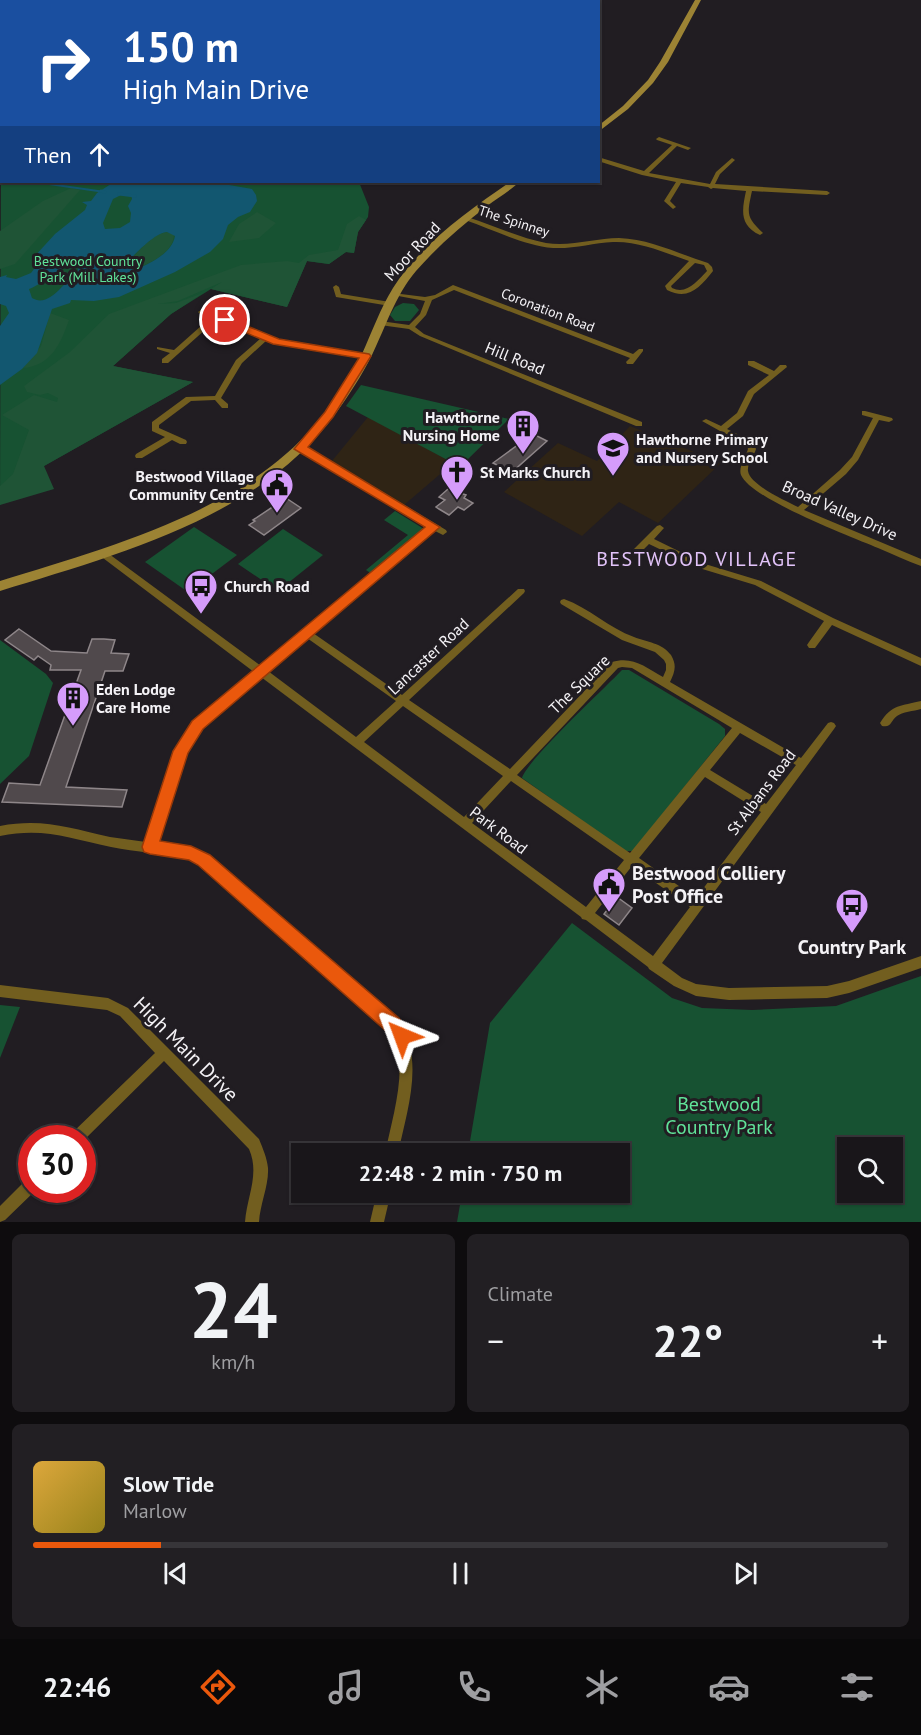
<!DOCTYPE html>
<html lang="en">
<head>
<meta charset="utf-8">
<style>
	:root { --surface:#19161a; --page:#221f23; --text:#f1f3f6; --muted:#9f9fa2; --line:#373539; --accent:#ea580c }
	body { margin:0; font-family:"PT Sans",sans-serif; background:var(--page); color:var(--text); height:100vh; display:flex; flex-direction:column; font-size:22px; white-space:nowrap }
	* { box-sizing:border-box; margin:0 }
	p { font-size:20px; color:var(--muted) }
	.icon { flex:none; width:33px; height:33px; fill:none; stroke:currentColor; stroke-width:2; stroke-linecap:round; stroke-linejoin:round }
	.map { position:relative; height:1222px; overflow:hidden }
	.details { display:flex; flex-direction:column; gap:12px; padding:12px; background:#0e0c0e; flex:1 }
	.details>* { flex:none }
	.guide { position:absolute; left:0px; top:0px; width:600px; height:183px; box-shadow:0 2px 4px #0004,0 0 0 2px var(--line); background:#1a4fa0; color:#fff; overflow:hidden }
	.buttons { position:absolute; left:837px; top:1137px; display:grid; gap:12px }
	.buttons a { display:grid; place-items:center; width:66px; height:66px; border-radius:0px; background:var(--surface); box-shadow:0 2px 4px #0004,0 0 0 2px var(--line); font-size:30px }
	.speed { position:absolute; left:18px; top:1125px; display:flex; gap:12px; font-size:30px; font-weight:700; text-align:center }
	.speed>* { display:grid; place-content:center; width:78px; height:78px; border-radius:50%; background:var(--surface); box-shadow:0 2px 4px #0004,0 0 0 2px var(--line); line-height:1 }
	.speed .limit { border:9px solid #d22; background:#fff; color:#111 }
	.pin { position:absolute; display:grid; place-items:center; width:51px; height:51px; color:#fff; margin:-26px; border:3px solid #fff; border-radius:50%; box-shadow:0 2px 6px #0007 }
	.me { position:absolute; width:66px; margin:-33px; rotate:316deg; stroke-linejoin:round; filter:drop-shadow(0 0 4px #0008) }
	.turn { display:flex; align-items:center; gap:21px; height:126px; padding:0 24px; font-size:27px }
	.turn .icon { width:78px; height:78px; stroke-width:2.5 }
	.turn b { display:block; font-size:42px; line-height:51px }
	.then { display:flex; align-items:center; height:57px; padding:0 24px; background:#0003; gap:12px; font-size:22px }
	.big { font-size:45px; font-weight:800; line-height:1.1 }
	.details .tile { flex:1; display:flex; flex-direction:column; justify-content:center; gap:9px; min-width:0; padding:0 21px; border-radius:9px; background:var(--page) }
	.details .dial { align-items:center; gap:0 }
	.dial b { font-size:78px; line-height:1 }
	.song { display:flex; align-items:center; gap:18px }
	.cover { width:72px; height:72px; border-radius:9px; background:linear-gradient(135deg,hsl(40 70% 55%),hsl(50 70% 35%)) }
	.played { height:6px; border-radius:3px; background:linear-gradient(90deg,var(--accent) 15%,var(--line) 15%) }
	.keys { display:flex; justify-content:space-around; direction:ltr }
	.heat { display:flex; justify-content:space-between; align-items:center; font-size:33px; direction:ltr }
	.details .tiles { flex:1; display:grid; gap:12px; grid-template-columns:1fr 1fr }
	.tile:last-child { grid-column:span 2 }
	.trip { position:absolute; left:291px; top:1143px; width:339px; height:60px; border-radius:0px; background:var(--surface); box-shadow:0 2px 4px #0004,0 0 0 2px var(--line); font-weight:800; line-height:60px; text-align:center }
	.tabs { display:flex; height:96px; justify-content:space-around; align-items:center; background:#0a090a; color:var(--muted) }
	.tabs .icon { width:42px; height:42px }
	.tabs .on { color:var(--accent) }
	.tabs b { font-size:27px; color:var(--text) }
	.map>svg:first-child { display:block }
</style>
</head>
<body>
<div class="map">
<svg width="921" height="1222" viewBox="0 0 921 1222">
	<rect width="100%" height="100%" fill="#211d22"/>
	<g fill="#2f2415">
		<path d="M 368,417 L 402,435 L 453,463 L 404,505 L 332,461 Z"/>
		<path d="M 630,426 L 721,463 L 658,523 L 619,502 L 582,536 L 504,492 L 558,443 L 597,461 Z"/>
	</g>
	<g fill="#175232" fill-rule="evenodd">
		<path d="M 1,140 L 2,182 L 359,182 L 369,207 L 368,217 L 358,232 L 354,253 L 346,252 L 329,264 L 307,261 L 287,307 L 211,289 L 171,314 L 113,366 L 193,382 L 44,466 L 0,505 Z"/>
		<path d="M 403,303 L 414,304 L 419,310 L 410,321 L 395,321 L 390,315 L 395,307 Z"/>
		<path d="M 361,385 L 509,419 L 467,460 L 453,463 L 346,406 Z"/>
		<path d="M 395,511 L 424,529 L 372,574 L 366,570 L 408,535 L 384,520 Z"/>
		<path d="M 194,527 L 237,555 L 188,592 L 145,562 Z"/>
		<path d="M 283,529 L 323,555 L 278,591 L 238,564 Z"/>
		<path d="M 0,640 L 46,674 L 53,683 L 29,756 L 0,784 Z"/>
		<path d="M 622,670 L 629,670 L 719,724 L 725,729 L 725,736 L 633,851 L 625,851 L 522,778 C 527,760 604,689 622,670 Z"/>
		<path d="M 572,923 L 672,998 L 702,1008 L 752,1010 L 836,1006 L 921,976 L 921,1222 L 457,1222 L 462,1193 L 620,1192 L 620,1154 L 468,1153 L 490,1023 ZM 848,1148 L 892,1148 L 892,1192 L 848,1192 Z"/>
		<path d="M 0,1005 L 20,1007 L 0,1058 Z"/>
	</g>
	<g fill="#1f5436">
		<path d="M 71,188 L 80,190 L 15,264 L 0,269 L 0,231 L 43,201 Z"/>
		<path d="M 257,212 L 276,223 L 259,238 L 229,242 L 239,224 Z"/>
		<path d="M 359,216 L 366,220 L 358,232 L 354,253 L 346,252 L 329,264 L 307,261 L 287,307 L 211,289 L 222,282 L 178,301 L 158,304 L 176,303 L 203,293 L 171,314 L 113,366 L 193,382 L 44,466 L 54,489 L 0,505 L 0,486 L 13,474 L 29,430 L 2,415 L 34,395 L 57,402 L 58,398 L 48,393 L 40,395 L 27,392 L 24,386 L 70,352 L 109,314 L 241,265 L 287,261 L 299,263 L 309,255 L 338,250 L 347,224 Z"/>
		<path d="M 167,232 L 174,234 C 174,253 150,263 134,270 L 130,270 L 124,266 C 136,255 152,233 167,232 Z"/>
		<path d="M 50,313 L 69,320 C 61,343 51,366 23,368 L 41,346 Z"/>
	</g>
	<path fill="#125770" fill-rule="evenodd" d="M 114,182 L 212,182 L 252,189 L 256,195 L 257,201 L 250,212 L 238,217 L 228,225 L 223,239 L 210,252 L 175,272 L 119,297 L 94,301 L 71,300 L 70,303 L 52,309 L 37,353 L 22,369 L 0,385 L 0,326 L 9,313 L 6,306 L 0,304 L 0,277 L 7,275 L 6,277 L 16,279 L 31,273 L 34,269 L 34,257 L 55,234 L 85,210 L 87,205 L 82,202 L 91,201 L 97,193 ZM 131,194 L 132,199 L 128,206 L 131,213 L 130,222 L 120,228 L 105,229 L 103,223 L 113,199 L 121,195 ZM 167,232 L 175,236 C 172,253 150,264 134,270 L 124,266 C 133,256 154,233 167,232 ZM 72,265 L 78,267 L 78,271 C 66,279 50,309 32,298 L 29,289 C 44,284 57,267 72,265 Z"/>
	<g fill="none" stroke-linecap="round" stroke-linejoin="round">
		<g stroke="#125770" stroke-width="2">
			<path d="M 386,2 L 389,0"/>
			<path d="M 35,182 L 105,192"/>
		</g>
		<g stroke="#125770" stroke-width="3">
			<path d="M 101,191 L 105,192"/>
			<path d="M 119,194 L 135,196"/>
		</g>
		<path fill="#125770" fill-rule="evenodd" d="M 548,0 L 559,0 L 547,2 Z"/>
	</g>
	<g fill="#50494c" stroke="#8e8689" stroke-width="1.5">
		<path d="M 533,434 L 547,441 L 512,472 L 493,463 L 519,444 L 518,439 L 528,438 Z"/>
		<path d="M 448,489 L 466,495 L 464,498 L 473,503 L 464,510 L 458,507 L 449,515 L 439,509 L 436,507 L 445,500 L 439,497 Z"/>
		<path d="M 286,498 L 301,508 L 264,535 L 249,525 L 255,521 L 253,520 Z"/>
		<path d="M 19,629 L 51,651 L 87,653 L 92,639 L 104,639 L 115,640 L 111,653 L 129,654 L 123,671 L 105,671 L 66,787 L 127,790 L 122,807 L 2,802 L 9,783 L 40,785 L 81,670 L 50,670 L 51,665 L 38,656 L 34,660 L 5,640 Z"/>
		<path d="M 617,897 L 632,908 L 619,925 L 604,914 Z"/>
	</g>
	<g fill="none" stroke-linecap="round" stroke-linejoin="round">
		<g fill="#725e1f" fill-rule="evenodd">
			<path d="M 170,0 L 174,0 L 175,2 L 171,2 Z"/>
			<path d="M 659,137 L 691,148 L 688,150 L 677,146 L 649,173 L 710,184 L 716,172 L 732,158 L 735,160 L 720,174 L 715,184 L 827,191 L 830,193 L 827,195 L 752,191 C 747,214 746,217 763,233 L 760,235 C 739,225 742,210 746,191 L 713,188 L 711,189 L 708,187 L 681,183 L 670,201 L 676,207 L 673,209 L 664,201 L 676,182 L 642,175 L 598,161 L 598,157 L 644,171 L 672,145 L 657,140 L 656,139 Z"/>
			<path d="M 467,217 C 493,225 519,238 546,243 C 571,247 595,238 619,238 C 650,239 679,254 708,263 L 712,267 L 713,271 C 700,287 689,301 667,290 L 665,286 L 689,261 C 665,253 640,241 613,242 C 593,243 574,249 553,248 C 523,245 494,230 465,220 L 465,218 ZM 695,263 L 704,265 L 707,271 C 697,281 687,295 672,288 L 671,286 Z"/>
			<path d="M 336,285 L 339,287 L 341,294 L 390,302 L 393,304 L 390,306 L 336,297 L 333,287 Z"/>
			<path d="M 453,285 L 633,354 L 639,349 L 643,349 L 643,351 L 633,364 L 627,364 L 626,362 L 630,358 L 454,290 L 432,300 L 426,315 L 415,327 L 424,334 L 642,422 L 642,426 L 636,426 L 420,336 L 409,329 L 380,325 L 377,323 L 380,321 L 409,325 L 420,314 L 425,301 L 393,295 L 393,293 L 425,297 L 435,295 Z"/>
			<path d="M 201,310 L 279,340 L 366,354 L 370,356 L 366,358 L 277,344 L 267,340 L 242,363 L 221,398 L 228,404 L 228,408 L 222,408 L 215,400 L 191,401 L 159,425 L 159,428 L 186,440 L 187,442 L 186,444 L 180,444 L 172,440 L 142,458 L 136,458 L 135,456 L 136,454 L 165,437 L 152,431 L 152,422 L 186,397 L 215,396 L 236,360 L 261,338 L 216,320 L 168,363 L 162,363 L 162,359 L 170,353 L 157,349 L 157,347 L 174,350 L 210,318 L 199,313 L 198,312 Z"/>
			<path d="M 748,361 L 754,361 L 774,371 L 780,365 L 786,365 L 787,367 L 754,394 L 743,416 L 727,429 L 753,442 L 756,449 C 754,456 747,464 748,471 C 750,485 786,501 798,507 L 840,470 L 852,457 L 873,418 L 862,415 L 862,411 L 865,411 L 892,418 L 893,420 L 889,422 L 879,420 L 858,460 L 846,474 L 804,510 L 921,559 L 921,566 C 907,561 893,554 878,548 C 852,537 751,499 741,475 C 738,467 746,457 748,449 L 747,446 L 702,421 L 706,419 L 721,426 L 737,413 L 748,391 L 769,375 L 748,365 Z"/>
			<path d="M 300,446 L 313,450 L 446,530 L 447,532 L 443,535 L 435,531 L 313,633 L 402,695 L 518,589 L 524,589 L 525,591 L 524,593 L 409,700 L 510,769 L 612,662 C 633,656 645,667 663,677 L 666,670 L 666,664 L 664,660 L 655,652 L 622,640 L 561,604 L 560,602 L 561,600 L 564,599 C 589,608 609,628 634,637 C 647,642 662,643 671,655 C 677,665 675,672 670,682 L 801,758 L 828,723 L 831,722 L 834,723 L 836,726 L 834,729 L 662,963 L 682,978 L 696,984 L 729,988 L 827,986 L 849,981 L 921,956 L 921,968 L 849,993 L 827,998 L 729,1000 L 696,996 L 674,986 L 649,969 L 648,967 L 586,920 L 582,919 L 581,917 L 261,677 L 200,728 L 186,752 L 157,843 L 191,848 L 208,857 L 401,1026 C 404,1031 407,1037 409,1043 C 419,1078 405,1119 398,1154 L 385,1154 C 392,1118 409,1068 393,1034 L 200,863 L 189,858 C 163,854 136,852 111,847 C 69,838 43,827 0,836 L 0,826 C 43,818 69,828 110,837 C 122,839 134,840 146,842 L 176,751 L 194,722 L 254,672 L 99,555 L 98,553 L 99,551 L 105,551 L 261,666 L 428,527 L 307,454 L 297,451 L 296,449 L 297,447 ZM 307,638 L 396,701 L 356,737 L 268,671 ZM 622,667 L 632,668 L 732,728 L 630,853 L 517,775 L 618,668 ZM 403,706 L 503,776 L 464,817 L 364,742 ZM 740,733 L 796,765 L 766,804 L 710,770 ZM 705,777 L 761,812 L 696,898 L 639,858 ZM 511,781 L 624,860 L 586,907 L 472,823 ZM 632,866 L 690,907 L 653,956 L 595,913 Z"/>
			<path d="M 660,525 L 664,528 L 654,539 L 705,564 L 761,581 L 833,618 L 921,658 L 921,666 L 832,625 L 815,648 L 809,648 L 807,645 L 809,642 L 824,621 L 755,585 L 699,568 L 649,544 L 639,554 L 633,554 L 632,552 L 633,550 L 657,526 Z"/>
			<path d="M 921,701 L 921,709 C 914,711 902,712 897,716 C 890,721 892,728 882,726 L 880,723 C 892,704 901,706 921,701 Z"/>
			<path d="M 0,985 L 108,998 L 128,1008 L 259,1139 C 263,1149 267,1158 268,1168 C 269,1185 260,1204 259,1222 L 245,1222 C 247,1196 260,1174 249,1149 L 164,1061 L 82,1142 L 82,1138 L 71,1138 L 72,1133 L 155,1053 L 120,1016 L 107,1010 L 0,997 Z"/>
			<path d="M 32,1178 L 32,1190 L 36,1190 L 5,1220 L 0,1222 L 0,1206 L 27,1179 Z"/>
			<path d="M 377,1192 L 391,1192 L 384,1222 L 370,1222 Z"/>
		</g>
		<g fill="#9c8334" fill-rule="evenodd">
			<path d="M 695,0 L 701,0 L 668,62 L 653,83 L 628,109 L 598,132 L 598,126 L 623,106 L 648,80 L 660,62 Z"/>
			<path d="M 510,182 L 519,182 C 510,191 497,198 487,206 C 461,226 437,247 416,271 C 395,296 386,326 372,355 C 362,375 349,395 336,413 C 261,517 116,555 0,591 L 0,581 C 106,548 239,513 314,426 C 333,404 349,380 362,354 C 372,332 380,309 393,288 C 421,244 468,211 510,182 Z"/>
		</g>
	</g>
	<path fill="#ea580c" stroke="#983908" stroke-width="1.5" d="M 225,317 L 279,339 L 369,354 L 371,356 L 333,417 L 308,447 L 440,527 L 203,729 L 188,753 L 160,841 L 191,846 L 210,855 L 399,1018 L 411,1036 L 408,1042 L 402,1045 L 395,1042 L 386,1031 L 198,865 L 189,860 L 150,854 L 144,852 L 142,847 L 173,751 L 192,721 L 425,527 L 294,449 L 325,412 L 359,358 L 273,344 L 222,323 L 220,320 Z"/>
	<defs>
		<g id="building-pin" transform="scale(1.725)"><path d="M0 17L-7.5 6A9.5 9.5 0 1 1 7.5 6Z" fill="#d59cfb" stroke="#211d22"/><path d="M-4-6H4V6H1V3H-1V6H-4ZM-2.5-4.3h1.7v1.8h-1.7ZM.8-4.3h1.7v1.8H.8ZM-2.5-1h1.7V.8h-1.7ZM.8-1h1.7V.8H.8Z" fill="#111"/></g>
		<g id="school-pin" transform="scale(1.725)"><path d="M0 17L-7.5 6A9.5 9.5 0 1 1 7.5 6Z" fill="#d59cfb" stroke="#211d22"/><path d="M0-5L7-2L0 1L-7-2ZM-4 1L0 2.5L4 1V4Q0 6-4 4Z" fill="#111"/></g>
		<g id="church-pin" transform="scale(1.725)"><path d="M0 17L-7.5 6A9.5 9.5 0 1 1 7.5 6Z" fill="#d59cfb" stroke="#211d22"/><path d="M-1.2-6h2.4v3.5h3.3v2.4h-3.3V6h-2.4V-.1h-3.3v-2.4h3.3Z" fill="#111"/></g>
		<g id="civic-pin" transform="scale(1.725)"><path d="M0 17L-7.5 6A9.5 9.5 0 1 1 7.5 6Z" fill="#d59cfb" stroke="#211d22"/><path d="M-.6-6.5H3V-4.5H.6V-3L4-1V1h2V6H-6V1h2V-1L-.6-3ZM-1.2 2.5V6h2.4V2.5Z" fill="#111"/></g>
		<g id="bus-pin" transform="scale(1.725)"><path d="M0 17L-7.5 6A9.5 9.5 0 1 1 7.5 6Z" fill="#d59cfb" stroke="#211d22"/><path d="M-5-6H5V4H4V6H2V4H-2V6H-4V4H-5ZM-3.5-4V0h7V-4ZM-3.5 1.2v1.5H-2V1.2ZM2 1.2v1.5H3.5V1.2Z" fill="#111"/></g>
	</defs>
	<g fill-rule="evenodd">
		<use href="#building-pin" x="523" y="426"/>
		<use href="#school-pin" x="613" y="448"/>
		<use href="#church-pin" x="457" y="472"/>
		<use href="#civic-pin" x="277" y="485"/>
		<use href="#bus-pin" x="201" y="586"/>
		<use href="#building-pin" x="73" y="698"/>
		<use href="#civic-pin" x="609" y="884"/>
		<use href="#bus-pin" x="852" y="905"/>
	</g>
	<g text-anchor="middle" stroke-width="6" stroke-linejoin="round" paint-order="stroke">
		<g font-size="14" fill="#f4f2f6" stroke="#211d22">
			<text transform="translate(514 221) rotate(18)" y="5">The Spinney</text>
			<text transform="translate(548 310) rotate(21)" y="5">Coronation Road</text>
		</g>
		<g font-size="14" fill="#60e399" stroke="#211d22">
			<text x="88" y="266">Bestwood Country<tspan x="88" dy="16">Park (Mill Lakes)</tspan></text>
		</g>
		<g font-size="16" fill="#f4f2f6" stroke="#211d22">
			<text transform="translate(412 251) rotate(-47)" y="6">Moor Road</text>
			<text transform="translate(515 358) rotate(22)" y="6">Hill Road</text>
			<text transform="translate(840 510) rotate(24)" y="6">Broad Valley Drive</text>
			<text transform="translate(428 656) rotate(-43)" y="6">Lancaster Road</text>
			<text transform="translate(579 684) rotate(-44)" y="6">The Square</text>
			<text transform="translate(761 792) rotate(-53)" y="6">St Albans Road</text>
			<text transform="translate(499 830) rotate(37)" y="6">Park Road</text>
		</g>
		<g font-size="16" font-weight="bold" fill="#f4f2f6" stroke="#211d22" text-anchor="start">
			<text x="500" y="423" text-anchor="end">Hawthorne<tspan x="500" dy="18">Nursing Home</tspan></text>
			<text x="636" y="445">Hawthorne Primary<tspan x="636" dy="18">and Nursery School</tspan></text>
			<text x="480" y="478">St Marks Church</text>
			<text x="254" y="482" text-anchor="end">Bestwood Village<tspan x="254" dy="18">Community Centre</tspan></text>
			<text x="224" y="592">Church Road</text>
			<text x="96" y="695">Eden Lodge<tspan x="96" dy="18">Care Home</tspan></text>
		</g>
		<g font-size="20" letter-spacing="1.5" fill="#e2c3f9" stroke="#211d22">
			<text x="697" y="566">BESTWOOD VILLAGE</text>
		</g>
		<g font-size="20" font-weight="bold" fill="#f4f2f6" stroke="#211d22" text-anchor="start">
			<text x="632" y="880">Bestwood Colliery<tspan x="632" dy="23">Post Office</tspan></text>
			<text x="852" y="954" text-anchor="middle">Country Park</text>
		</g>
		<g font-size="20" fill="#f4f2f6" stroke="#211d22">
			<text transform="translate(186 1049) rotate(45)" y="7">High Main Drive</text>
		</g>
		<g font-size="20" fill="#60e399" stroke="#211d22">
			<text x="719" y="1111">Bestwood<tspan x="719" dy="23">Country Park</tspan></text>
		</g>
	</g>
</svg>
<div class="buttons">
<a><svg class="icon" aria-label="search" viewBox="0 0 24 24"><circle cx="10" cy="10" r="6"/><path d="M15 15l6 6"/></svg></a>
</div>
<div class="speed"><div class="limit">30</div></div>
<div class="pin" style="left:225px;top:320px;background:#d93025"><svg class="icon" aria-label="arrive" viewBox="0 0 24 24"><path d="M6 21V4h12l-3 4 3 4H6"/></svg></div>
<svg class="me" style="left:402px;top:1036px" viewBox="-20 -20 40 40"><path d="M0-17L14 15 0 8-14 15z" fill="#ea580c" stroke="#fff" stroke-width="4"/></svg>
<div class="trip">22:48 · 2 min · 750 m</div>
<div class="guide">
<div class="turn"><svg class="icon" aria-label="right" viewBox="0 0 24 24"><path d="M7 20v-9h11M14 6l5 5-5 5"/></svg><div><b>150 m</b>High Main Drive</div></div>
<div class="then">Then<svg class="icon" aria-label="ahead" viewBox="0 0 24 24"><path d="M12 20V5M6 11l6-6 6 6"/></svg></div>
</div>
</div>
<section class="details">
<div class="tiles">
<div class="tile dial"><b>24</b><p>km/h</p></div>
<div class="tile"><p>Climate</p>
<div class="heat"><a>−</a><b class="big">22°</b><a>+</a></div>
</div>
<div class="tile">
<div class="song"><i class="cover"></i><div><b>Slow Tide</b><p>Marlow</p></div></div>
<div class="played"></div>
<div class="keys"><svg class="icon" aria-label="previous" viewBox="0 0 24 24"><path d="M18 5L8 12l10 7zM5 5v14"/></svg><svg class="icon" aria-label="pause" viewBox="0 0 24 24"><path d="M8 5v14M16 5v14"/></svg><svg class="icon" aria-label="next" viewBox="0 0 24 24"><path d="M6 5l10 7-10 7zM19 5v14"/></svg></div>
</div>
</div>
</section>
<nav class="tabs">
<b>22:46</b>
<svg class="icon on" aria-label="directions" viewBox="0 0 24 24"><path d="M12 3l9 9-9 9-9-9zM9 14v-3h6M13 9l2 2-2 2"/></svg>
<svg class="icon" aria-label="music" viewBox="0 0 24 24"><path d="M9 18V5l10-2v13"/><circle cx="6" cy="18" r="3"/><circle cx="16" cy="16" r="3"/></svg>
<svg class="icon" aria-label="phone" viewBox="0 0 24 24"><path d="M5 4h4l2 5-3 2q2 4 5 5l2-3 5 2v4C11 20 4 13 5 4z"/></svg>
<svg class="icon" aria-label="climate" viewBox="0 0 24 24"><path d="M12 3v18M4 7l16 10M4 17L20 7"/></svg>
<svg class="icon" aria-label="car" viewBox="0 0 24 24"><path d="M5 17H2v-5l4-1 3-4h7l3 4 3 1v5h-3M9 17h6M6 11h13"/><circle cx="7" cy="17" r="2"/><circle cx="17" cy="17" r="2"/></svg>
<svg class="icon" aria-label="filters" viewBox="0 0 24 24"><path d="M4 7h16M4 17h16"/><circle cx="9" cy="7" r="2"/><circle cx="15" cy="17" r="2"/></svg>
</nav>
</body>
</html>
